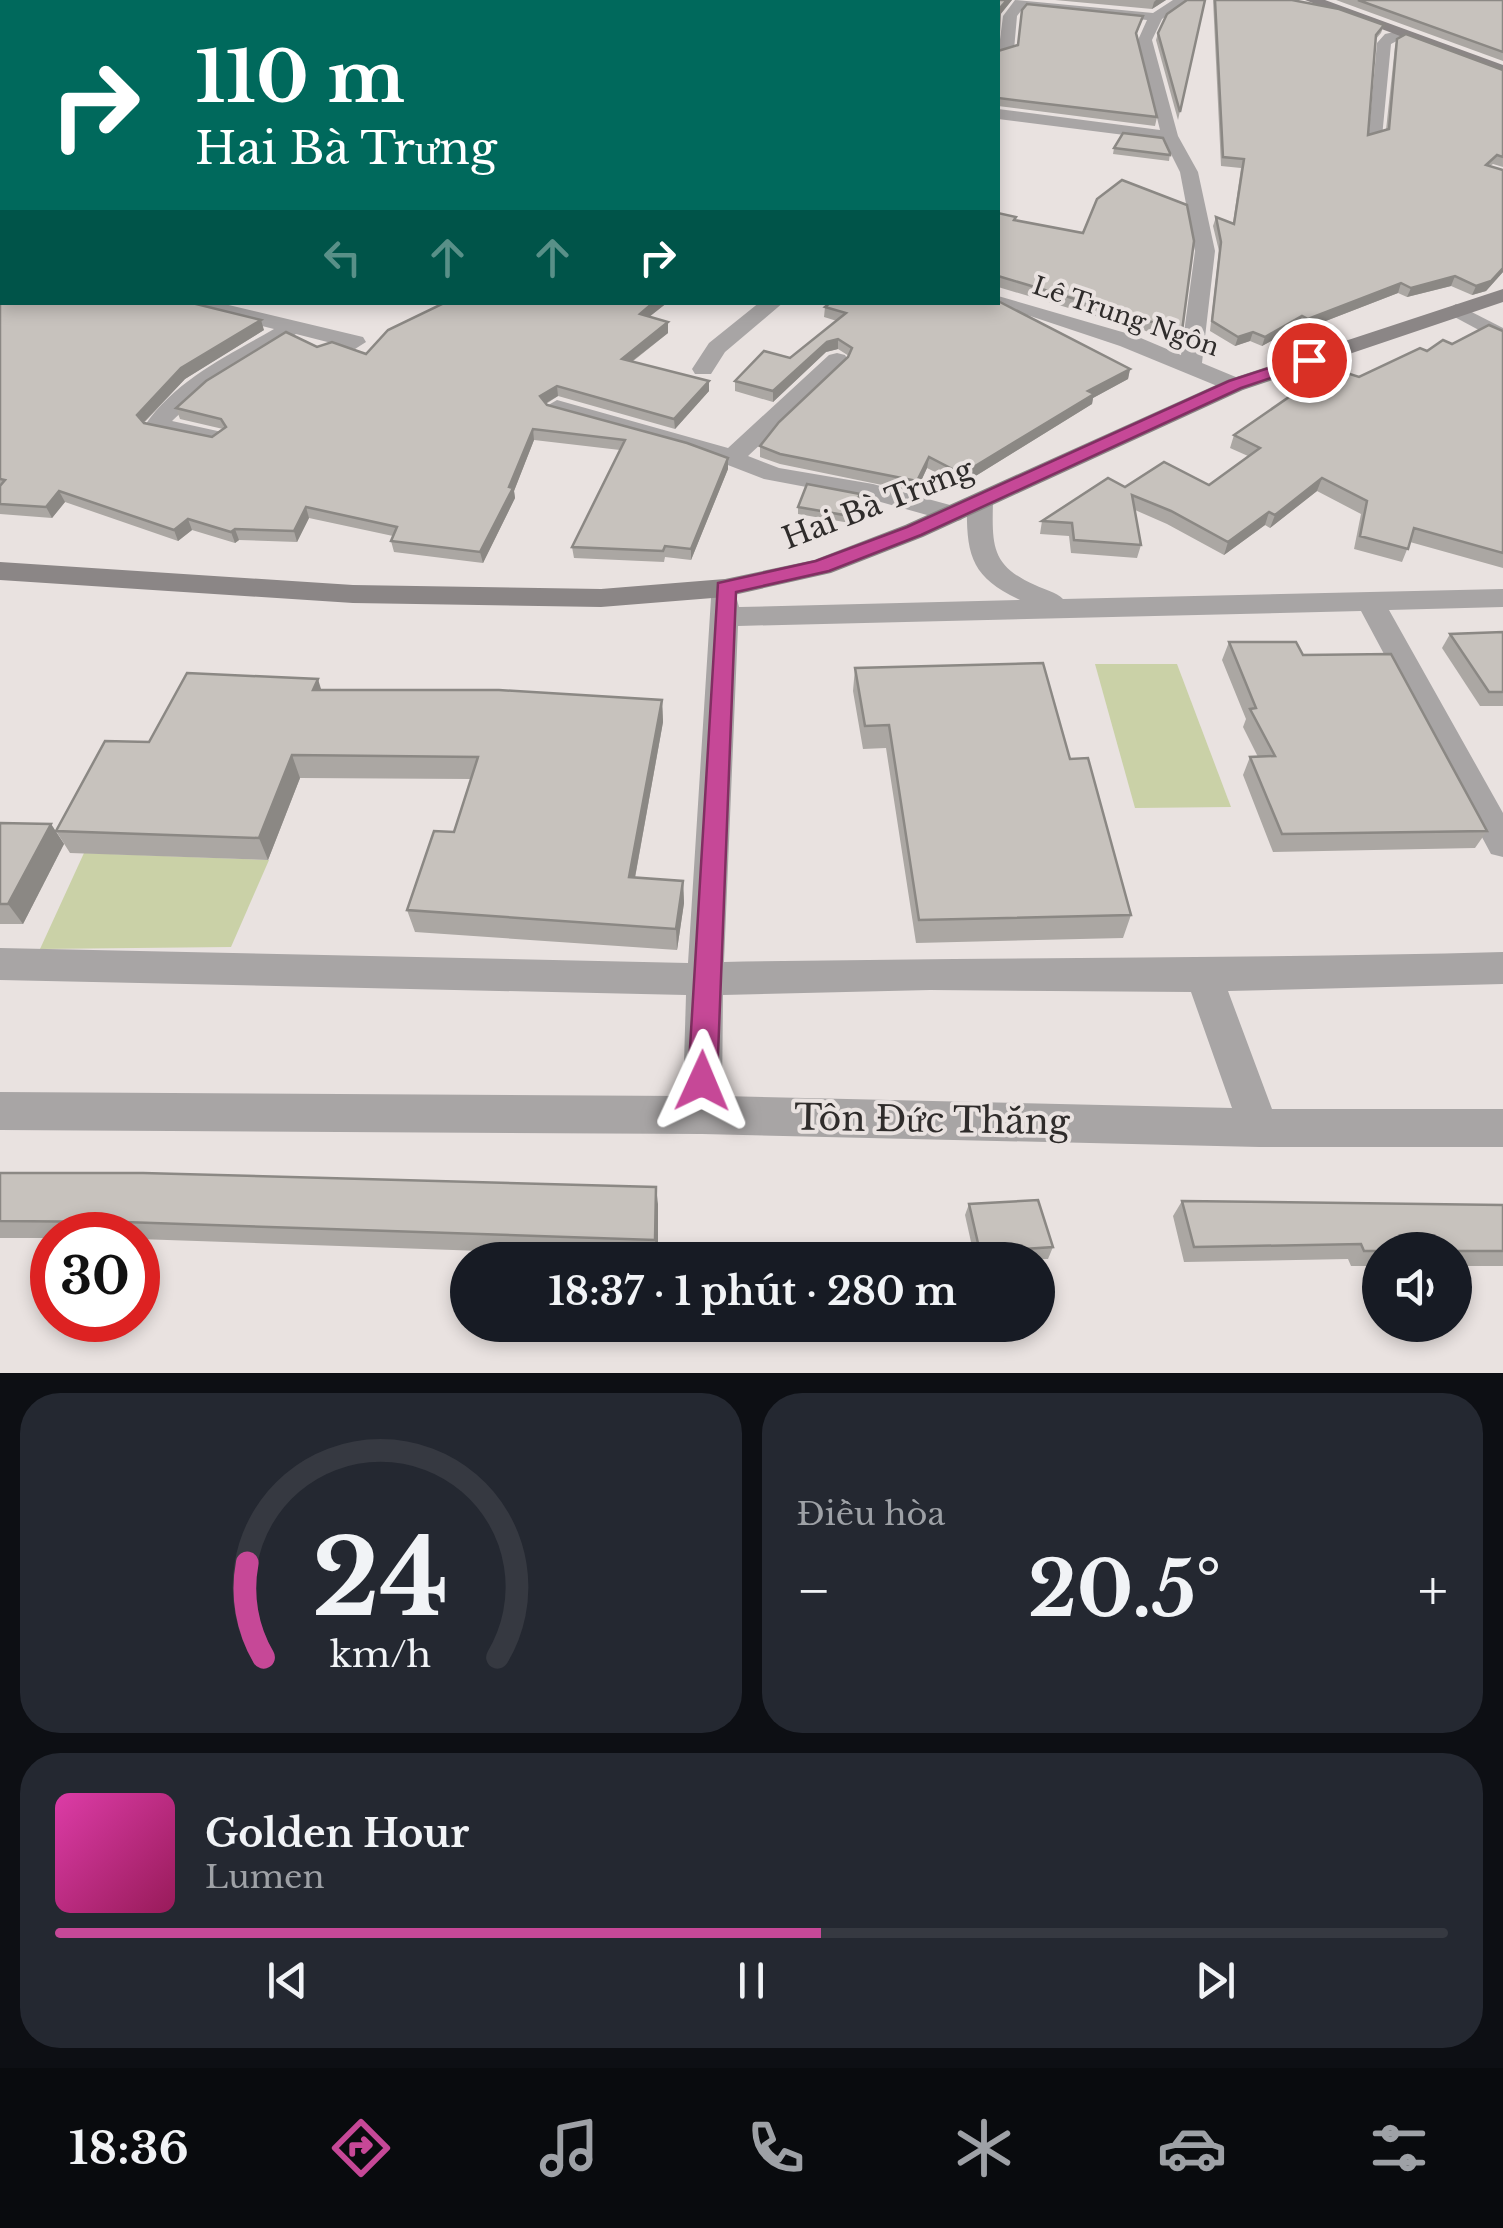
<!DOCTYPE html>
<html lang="vi">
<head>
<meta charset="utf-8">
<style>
	:root { --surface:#171b24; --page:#242831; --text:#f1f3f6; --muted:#9ea1a6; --line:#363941; --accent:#c64897 }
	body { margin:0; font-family:"Libre Baskerville",serif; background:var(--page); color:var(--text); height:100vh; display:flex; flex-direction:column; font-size:38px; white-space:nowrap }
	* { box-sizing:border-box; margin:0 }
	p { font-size:32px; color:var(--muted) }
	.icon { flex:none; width:55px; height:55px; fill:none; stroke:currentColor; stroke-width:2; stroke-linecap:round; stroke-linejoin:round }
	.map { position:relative; height:1373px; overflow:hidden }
	.details { display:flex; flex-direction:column; gap:20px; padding:20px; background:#0d0f14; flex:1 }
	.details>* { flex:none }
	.guide { position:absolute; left:0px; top:0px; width:1000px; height:305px; box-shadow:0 5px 15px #0003; background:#00695c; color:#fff; overflow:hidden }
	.buttons { position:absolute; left:1362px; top:1232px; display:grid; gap:20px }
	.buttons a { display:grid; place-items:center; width:110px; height:110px; border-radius:50%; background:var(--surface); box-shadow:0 5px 15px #0003; font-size:50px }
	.speed { position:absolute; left:30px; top:1212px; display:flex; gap:20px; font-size:50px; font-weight:700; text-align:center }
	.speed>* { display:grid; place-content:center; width:130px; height:130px; border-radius:50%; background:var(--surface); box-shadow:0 5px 15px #0003; line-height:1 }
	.speed .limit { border:15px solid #d22; background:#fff; color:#111 }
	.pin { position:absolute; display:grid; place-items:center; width:85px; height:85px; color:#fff; margin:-42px; border:5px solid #fff; border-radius:50%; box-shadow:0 2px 10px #0007 }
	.me { position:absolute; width:110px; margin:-55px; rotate:1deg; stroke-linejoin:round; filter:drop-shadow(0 0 8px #0008) }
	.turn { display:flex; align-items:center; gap:35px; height:210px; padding:0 30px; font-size:45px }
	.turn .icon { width:130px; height:130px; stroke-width:2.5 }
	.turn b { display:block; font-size:70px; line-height:85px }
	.lanes { display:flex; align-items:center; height:95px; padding:0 30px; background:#0003; justify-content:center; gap:50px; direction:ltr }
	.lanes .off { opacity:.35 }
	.big { font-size:75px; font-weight:700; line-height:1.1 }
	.details .card { flex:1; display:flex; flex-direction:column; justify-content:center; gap:15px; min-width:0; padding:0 35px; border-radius:40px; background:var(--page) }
	.details .dial { align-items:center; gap:0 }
	.dial svg { height:260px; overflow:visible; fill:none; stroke:var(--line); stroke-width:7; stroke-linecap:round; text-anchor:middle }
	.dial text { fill:var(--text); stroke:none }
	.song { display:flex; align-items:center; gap:30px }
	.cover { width:120px; height:120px; border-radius:15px; background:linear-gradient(135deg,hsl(320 70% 55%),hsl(330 70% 35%)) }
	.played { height:10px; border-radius:5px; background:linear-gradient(90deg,var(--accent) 55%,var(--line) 55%) }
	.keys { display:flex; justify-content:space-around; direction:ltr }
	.heat { display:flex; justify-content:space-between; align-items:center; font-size:55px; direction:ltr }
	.details .tiles { flex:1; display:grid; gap:20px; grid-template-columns:1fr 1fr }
	.card:last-child { grid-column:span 2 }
	.trip { position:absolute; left:450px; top:1242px; width:605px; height:100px; border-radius:50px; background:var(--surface); box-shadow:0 5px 15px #0003; font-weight:700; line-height:100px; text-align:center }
	.tabs { display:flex; height:160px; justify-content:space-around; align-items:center; background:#090b0e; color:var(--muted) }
	.tabs .icon { width:70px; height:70px }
	.tabs .active { color:var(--accent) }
	.tabs b { font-size:45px; color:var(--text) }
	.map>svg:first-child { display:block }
</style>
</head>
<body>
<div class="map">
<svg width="1503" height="1373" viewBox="0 0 1503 1373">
	<rect width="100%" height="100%" fill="#e9e2e0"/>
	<g fill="#cad1a7">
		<path d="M 1095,664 L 1177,664 L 1231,807 L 1135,808 Z"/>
		<path d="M 84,853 L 269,860 L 231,947 L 40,949 Z"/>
	</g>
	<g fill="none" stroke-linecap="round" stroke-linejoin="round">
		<path fill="#a8a5a5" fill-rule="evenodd" d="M 566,0 L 576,0 L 574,2 L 565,2 Z"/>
		<g fill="#a8a5a5" fill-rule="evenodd">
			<path d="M 1015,0 L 1153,13 L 1173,0 L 1189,0 L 1162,19 L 1152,40 L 1178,136 L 1198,172 L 1215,251 L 1202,363 L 1243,380 L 1246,385 L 1243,390 L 1227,390 L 1120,346 L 988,302 L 998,302 L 998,296 L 1005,298 L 1136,336 L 1181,355 L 1195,251 L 1180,172 L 1164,140 L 998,119 L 998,109 L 1160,130 L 1138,40 L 1147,20 L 1024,7 L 1017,16 L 1014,50 L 998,55 L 1003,16 Z"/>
			<path d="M 1403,30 L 1410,34 L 1391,44 L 1382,137 L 1368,141 L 1377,43 L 1385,34 Z"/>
			<rect x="0" y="32" width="2" height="8"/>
			<path d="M 178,302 L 216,302 L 363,337 L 366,342 L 355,349 L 296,334 L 207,388 L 172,421 L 222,432 L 226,437 L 214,444 L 149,430 L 145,425 C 177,379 227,356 274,329 L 181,306 Z"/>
			<path d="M 760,302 L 784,302 L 725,352 L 711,374 L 695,374 L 692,369 L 709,343 Z"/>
			<path d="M 1456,304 L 1503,328 L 1503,343 L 1449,314 L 1446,310 Z"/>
			<path d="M 837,353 L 845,355 L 848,360 L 845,365 L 748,456 L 779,468 L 873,484 L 961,508 L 965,514 L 961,520 L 952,522 L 870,499 L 764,479 L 689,450 L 549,412 L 545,407 L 557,400 L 728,448 L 829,355 Z"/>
			<path d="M 980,493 L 993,501 C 992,545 991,566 1035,585 C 1045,590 1056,592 1063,599 L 1503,589 L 1503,607 L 1389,610 L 1503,813 L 1503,857 L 1491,854 L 1361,611 L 738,626 L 724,962 C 984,957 1243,959 1503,952 L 1503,984 L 1228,991 L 1272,1109 L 1503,1109 L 1503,1147 L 1259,1147 L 702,1134 L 0,1130 L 0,1092 L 683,1096 L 686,995 L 0,980 L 0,948 L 688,963 L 711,598 L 715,592 L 735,592 L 739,607 L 1020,600 C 970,577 966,554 967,501 ZM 930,990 L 1191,992 L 1232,1108 L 722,1096 L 723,995 Z"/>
		</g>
		<g fill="#8b8686" fill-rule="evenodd">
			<path d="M 1305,0 L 1325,0 L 1503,65 L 1503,75 Z"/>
			<path d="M 1503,289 L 1503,302 L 1243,390 L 923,537 L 831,573 L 725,597 L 601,607 L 353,603 L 0,580 L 0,562 L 353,585 L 601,589 L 725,579 L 814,560 L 905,525 L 1227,380 Z"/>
		</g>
	</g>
	<g fill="#aba7a3">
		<path d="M 784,0 L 1012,0 L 1000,15 L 998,51 L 1143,16 L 1136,36 L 1157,117 L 1155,126 L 998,106 L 998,2 L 790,2 Z"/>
		<path d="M 1055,0 L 1166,0 L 1152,9 Z"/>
		<path d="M 1205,0 L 1178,120 L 1156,40 L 1158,33 Z"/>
		<path d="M 1213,0 L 1292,0 L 1384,25 L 1381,33 L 1375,40 L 1368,135 L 1386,130 L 1395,46 L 1397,39 L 1503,70 L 1503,167 L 1493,164 L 1490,166 L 1503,170 L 1503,272 L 1486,291 L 1472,295 L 1451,286 L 1407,297 L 1398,293 L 1305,329 L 1299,326 L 1262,346 L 1250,341 L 1235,346 L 1210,331 L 1219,251 L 1213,226 L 1216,217 L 1233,223 L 1241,168 L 1221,166 Z"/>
		<path d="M 1336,0 L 1503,0 L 1503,61 Z"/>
		<path d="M 1114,148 L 1170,153 L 1169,161 L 1113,154 Z"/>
		<path d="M 998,213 L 1016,217 L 1016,220 L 1182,331 L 1179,341 L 998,287 Z"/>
		<path d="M 0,289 L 264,330 L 185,379 L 144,423 L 212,437 L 223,429 L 180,419 L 176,408 L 317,347 L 366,354 L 440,305 L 385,302 L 668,302 L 649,317 L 668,333 L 632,362 L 709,381 L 709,391 L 675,429 L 558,396 L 546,404 L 728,458 L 728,469 L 691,560 L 665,557 L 664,562 L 574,558 L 572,547 L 620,450 L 534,440 L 514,491 L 515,498 L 483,563 L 394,552 L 391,541 L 393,536 L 309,518 L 297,542 L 239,540 L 235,543 L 192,530 L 178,541 L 65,502 L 52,518 L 0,514 Z"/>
		<path d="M 825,307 L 1130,369 L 1128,379 L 1093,398 L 1092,404 L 961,485 L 927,468 L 916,492 L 780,464 L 760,457 L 760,446 L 849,356 L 838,349 L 826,352 L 773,402 L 735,391 L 735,381 L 790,358 L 837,321 L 824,317 Z"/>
		<path d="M 1503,331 L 1503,568 L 1410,542 L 1402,562 L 1354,549 L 1361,514 L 1317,491 L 1270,528 L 1265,525 L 1224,555 L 1167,524 L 1135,510 L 1141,545 L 1137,558 L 1071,553 L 1069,536 L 1040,534 L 1042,521 L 1125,487 L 1209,485 L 1248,456 L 1230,448 L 1234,435 L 1359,377 L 1427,351 Z"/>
		<path d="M 859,501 L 850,523 L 798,514 L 798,507 Z"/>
		<path d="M 1503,632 L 1503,706 L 1480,706 L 1442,648 L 1450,634 Z"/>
		<path d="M 1229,642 L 1303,655 L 1487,831 L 1475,848 L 1273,852 L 1243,775 L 1250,757 L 1258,757 L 1243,727 L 1246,719 L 1222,660 Z"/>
		<path d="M 855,668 L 1070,759 L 1131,915 L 1123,938 L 916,943 L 886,748 L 863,749 L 853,691 Z"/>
		<path d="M 321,690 L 662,700 L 663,722 L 635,878 L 683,881 L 684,903 L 677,950 L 415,932 L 407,910 L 454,832 L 471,779 L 300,778 L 268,860 L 70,853 L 56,831 L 149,742 Z"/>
		<path d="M 0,823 L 51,824 L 64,844 L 23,924 L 0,924 Z"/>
		<path d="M 0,1173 L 658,1204 L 658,1257 L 138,1239 L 138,1235 L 52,1235 L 52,1238 L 0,1238 Z"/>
		<path d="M 1182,1201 L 1503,1205 L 1503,1266 L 1455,1266 L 1455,1250 L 1380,1250 L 1380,1266 L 1351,1266 L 1348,1259 L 1184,1262 L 1173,1216 Z"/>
		<path d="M 969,1204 L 1053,1247 L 1048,1259 L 975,1260 L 965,1215 Z"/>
	</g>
	<g fill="#8b8884">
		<path d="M 1007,0 L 1012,0 L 999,16 L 1000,8 Z"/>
		<path d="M 1156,0 L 1166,0 L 1152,9 L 1154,2 Z"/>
		<path d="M 1503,268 L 1503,272 L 1486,291 L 1472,295 L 1476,286 Z"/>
		<path d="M 1455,276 L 1451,286 L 1407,297 L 1411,288 Z"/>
		<path d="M 1401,283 L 1398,293 L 1305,329 L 1308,319 Z"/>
		<path d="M 654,302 L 668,302 L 640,324 L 640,314 Z"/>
		<path d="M 1302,316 L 1299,326 L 1262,346 L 1265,337 Z"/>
		<path d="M 261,320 L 264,330 L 185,379 L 141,425 L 137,415 L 181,368 Z"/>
		<path d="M 668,322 L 668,333 L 622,369 L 622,359 Z"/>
		<path d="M 1253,332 L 1250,341 L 1235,346 L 1238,337 Z"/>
		<path d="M 838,339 L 838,349 L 826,352 L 773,402 L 773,391 L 827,342 Z"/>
		<path d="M 1130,369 L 1128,379 L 1093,398 L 1092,404 L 961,485 L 962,474 L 1088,391 Z"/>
		<path d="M 709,381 L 709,391 L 675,429 L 674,419 Z"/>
		<path d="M 557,386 L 558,396 L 541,406 L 540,396 Z"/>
		<path d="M 533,429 L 534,440 L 514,491 L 515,498 L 483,563 L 480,552 Z"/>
		<path d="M 929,457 L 927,468 L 916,492 L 917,481 Z"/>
		<path d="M 728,458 L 728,469 L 691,560 L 691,549 Z"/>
		<path d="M 1322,478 L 1317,491 L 1270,528 L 1275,515 Z"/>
		<path d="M 59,491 L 65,502 L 52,518 L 46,507 Z"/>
		<path d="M 860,494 L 859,501 L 850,523 L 850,516 Z"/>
		<path d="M 306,507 L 309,518 L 297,542 L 294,531 Z"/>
		<path d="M 1269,512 L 1265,525 L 1224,555 L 1228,542 Z"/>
		<path d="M 188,519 L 192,530 L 178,541 L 174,530 Z"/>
		<path d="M 235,529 L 239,540 L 235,543 L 231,532 Z"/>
		<path d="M 318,679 L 325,702 L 313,690 Z"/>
		<path d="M 662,700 L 663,722 L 631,899 L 629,877 Z"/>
		<path d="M 292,755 L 300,778 L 268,860 L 259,838 Z"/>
		<path d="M 51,824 L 64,844 L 23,924 L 8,904 Z"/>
		<path d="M 683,881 L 684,903 L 677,950 L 676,929 Z"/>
		<path d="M 656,1187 L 658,1204 L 658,1257 L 655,1240 Z"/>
	</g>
	<g fill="#c7c2bd" stroke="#8b8884" stroke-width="2.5">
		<path d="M 381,0 L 473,0 L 472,2 L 379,2 Z"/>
		<path d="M 802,0 L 1007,0 L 1000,8 L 998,51 L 1018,45 L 1022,10 L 1027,4 L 1143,16 L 1136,33 L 1157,117 L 998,98 L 998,2 L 808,2 Z"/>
		<path d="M 1187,0 L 1205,0 L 1180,112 L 1158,33 L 1167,14 Z"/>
		<path d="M 1215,0 L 1292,0 L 1339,9 L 1384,25 L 1376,35 L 1368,135 L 1389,129 L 1397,39 L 1406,34 L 1503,70 L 1503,157 L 1497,155 L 1486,165 L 1503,170 L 1503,268 L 1491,281 L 1476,286 L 1455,276 L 1411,288 L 1401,283 L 1308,319 L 1302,316 L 1265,337 L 1253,332 L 1238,337 L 1212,321 L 1221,242 L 1216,217 L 1234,224 L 1244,159 L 1223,157 Z"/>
		<path d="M 1358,0 L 1503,0 L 1503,52 Z"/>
		<path d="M 2,114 L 2,251 L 0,250 L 0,163 L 2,162 L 0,155 L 0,115 Z"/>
		<path d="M 1123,133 L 1163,138 L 1170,153 L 1170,155 L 1114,148 Z"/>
		<path d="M 1122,180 L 1187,205 L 1194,241 L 1182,331 L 998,276 L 998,213 L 1016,217 L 1014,220 L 1083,233 L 1097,199 Z"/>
		<path d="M 2,288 L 2,302 L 188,302 L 261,320 L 181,368 L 137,415 L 144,423 L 212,437 L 226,427 L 221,419 L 176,408 L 206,381 L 286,332 L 317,347 L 332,342 L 366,354 L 388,330 L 446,302 L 654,302 L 640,314 L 668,322 L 622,359 L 709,381 L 674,419 L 557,386 L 540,396 L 547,405 L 687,443 L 728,458 L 691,549 L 665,546 L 663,551 L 572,547 L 625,440 L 533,429 L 509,487 L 513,488 L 480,552 L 391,541 L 397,527 L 306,507 L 294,531 L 235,529 L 231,532 L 188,519 L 174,530 L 59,491 L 46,507 L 0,504 L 0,486 L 5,480 L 0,479 L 0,289 Z"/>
		<path d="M 998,301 L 1130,369 L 1088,391 L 1094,394 L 962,474 L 929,457 L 917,481 L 780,454 L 760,446 L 779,422 L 848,357 L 852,348 L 838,339 L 827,342 L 773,391 L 735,381 L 764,351 L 790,358 L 846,313 L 825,307 L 831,302 L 998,302 Z"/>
		<path d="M 1489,325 L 1503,331 L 1503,553 L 1414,528 L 1408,549 L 1360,536 L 1367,501 L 1322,478 L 1275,515 L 1269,512 L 1228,542 L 1171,511 L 1132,495 L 1141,545 L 1074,540 L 1072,523 L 1042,521 L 1108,478 L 1125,487 L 1164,462 L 1209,485 L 1260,448 L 1234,435 L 1331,368 L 1359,377 L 1420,348 L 1427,351 L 1443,340 L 1452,344 Z"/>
		<path d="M 807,484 L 860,494 L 850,516 L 798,507 Z"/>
		<path d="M 1503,632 L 1503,692 L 1489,692 L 1450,634 Z"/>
		<path d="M 1229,642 L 1296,642 L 1303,655 L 1391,654 L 1487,831 L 1282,834 L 1250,757 L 1275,756 L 1250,709 L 1256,708 Z"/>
		<path d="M 1043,663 L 1070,759 L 1088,758 L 1131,915 L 919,920 L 889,725 L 865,726 L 855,668 Z"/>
		<path d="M 187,673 L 318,679 L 313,690 L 499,690 L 662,700 L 629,877 L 683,881 L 676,929 L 407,910 L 434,831 L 454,832 L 478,757 L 292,755 L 259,838 L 56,831 L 105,741 L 149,742 Z"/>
		<path d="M 0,823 L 51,824 L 8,904 L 0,904 Z"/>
		<path d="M 0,1173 L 143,1173 L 656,1187 L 655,1240 L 124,1222 L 0,1221 Z"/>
		<path d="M 1038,1200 L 1053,1247 L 980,1252 L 969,1204 Z"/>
		<path d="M 1182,1201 L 1503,1205 L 1503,1251 L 1364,1251 L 1361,1244 L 1194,1247 Z"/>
	</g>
	<path fill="#c64897" stroke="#812f62" stroke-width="2.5" d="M 1309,355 L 1317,360 L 1315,363 L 1241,388 L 921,535 L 829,571 L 736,592 L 717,1081 L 713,1091 L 702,1095 L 692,1091 L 688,1081 L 718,583 L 816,561 L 907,527 L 1229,381 Z"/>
	<g text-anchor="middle" stroke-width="8" stroke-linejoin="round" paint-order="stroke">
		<g font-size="25" fill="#2f2c2b" stroke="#e9e2e0">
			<text transform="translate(1126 316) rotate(19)" y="9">Lê Trung Ngôn</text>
		</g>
		<g font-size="30" fill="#2f2c2b" stroke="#e9e2e0">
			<text transform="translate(878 504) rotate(-21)" y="10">Hai Bà Trưng</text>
		</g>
		<g font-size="35" fill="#2f2c2b" stroke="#e9e2e0">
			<text transform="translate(932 1120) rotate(1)" y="12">Tôn Đức Thắng</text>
		</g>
	</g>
</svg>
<div class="buttons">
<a><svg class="icon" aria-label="sound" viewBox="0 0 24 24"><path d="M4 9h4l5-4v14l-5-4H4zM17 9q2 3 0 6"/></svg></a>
</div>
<div class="speed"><div class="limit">30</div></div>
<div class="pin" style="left:1309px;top:360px;background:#d93025"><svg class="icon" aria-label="arrive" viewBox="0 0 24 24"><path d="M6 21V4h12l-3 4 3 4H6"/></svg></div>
<svg class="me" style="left:702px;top:1081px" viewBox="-20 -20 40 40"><path d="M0-17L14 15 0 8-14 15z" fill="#c64897" stroke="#fff" stroke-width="4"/></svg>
<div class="trip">18:37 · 1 phút · 280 m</div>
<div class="guide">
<div class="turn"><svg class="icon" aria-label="right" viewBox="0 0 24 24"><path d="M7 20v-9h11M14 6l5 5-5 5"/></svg><div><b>110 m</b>Hai Bà Trưng</div></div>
<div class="lanes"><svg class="icon off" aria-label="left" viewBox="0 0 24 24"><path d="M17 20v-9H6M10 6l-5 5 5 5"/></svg><svg class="icon off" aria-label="ahead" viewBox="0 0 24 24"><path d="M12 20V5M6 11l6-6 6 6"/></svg><svg class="icon off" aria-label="ahead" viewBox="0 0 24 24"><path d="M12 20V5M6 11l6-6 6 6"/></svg><svg class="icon" aria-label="right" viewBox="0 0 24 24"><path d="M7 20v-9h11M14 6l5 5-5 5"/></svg></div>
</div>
</div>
<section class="details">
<div class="tiles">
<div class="card dial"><svg viewBox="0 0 100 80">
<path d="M14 69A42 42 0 1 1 86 69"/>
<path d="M14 69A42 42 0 0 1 9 40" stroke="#c64897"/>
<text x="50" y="56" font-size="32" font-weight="700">24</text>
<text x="50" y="72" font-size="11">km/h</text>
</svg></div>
<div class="card"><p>Điều hòa</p>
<div class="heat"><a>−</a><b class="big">20.5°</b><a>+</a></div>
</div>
<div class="card">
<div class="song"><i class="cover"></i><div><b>Golden Hour</b><p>Lumen</p></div></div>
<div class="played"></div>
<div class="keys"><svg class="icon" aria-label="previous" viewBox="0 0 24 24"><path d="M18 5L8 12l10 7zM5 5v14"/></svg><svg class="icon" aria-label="pause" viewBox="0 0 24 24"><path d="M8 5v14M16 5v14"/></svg><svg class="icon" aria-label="next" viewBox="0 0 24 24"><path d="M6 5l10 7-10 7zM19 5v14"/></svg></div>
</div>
</div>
</section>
<nav class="tabs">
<b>18:36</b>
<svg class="icon active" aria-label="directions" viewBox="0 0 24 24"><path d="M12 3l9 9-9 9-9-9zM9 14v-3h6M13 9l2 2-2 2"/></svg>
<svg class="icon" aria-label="music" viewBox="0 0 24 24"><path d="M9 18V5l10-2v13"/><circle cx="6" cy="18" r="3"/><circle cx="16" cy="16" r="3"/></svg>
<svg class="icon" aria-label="phone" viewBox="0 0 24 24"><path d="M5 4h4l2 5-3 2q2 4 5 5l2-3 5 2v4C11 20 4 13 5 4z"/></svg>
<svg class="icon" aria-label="climate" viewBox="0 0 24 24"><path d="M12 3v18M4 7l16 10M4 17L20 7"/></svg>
<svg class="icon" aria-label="car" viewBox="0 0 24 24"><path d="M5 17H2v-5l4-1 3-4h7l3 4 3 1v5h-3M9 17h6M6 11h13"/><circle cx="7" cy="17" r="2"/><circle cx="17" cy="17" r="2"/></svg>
<svg class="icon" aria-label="filters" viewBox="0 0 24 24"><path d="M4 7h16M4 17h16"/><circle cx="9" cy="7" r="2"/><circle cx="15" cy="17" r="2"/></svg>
</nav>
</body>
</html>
